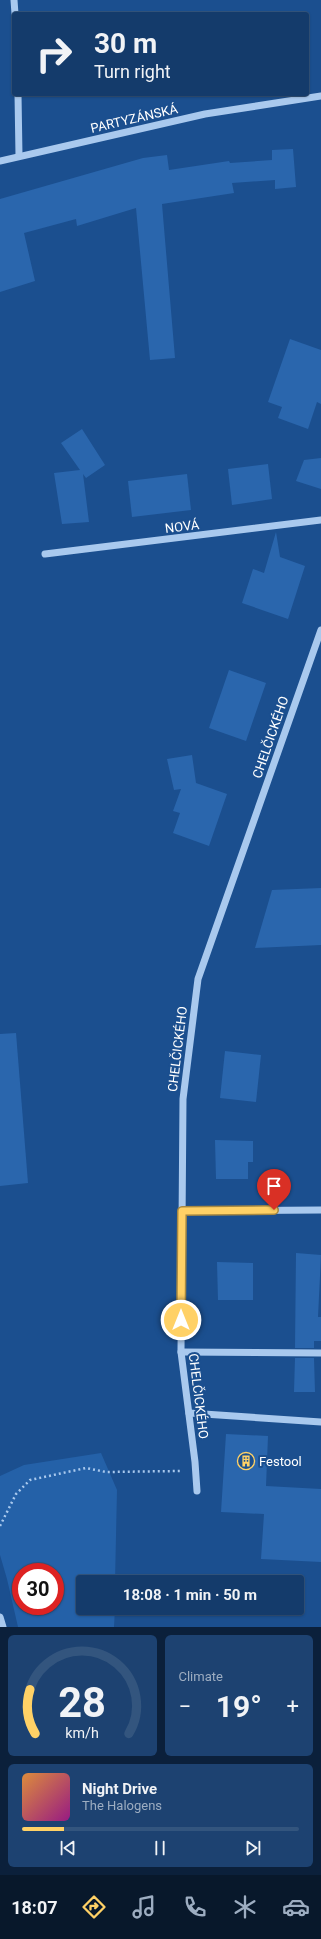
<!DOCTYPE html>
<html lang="en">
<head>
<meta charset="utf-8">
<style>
	:root { --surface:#143b6b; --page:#1d4271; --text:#f1f3f6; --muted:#9dadc1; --line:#33557e; --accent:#ffd166 }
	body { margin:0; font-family:Roboto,sans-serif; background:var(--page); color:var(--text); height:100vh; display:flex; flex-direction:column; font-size:15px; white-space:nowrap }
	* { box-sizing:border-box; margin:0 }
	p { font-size:13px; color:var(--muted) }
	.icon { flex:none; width:22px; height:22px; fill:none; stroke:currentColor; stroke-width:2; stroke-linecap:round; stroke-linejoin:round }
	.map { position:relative; height:1627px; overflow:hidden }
	.details { display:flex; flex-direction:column; gap:8px; padding:8px; background:#0b203b; flex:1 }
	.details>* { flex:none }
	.banner { position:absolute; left:12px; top:12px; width:297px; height:84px; border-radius:4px; box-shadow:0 1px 3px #0004,0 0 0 1px var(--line); background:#143b6b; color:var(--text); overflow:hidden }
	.speed { position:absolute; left:12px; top:1563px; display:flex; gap:8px; font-size:20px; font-weight:700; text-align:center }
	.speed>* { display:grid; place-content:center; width:52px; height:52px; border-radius:50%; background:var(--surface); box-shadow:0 1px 3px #0004,0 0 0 1px var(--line); line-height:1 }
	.speed .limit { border:6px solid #d22; background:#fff; color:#111 }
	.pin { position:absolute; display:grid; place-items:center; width:34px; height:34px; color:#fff; margin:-41px -17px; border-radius:50% 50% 50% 0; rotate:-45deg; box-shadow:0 0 4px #0007 }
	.pin .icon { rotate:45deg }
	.me { position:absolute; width:44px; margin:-22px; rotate:0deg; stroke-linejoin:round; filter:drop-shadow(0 0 3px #0008) }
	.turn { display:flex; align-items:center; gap:14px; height:84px; padding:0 16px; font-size:18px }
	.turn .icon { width:52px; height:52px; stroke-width:2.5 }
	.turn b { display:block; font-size:28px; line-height:34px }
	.big { font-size:30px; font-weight:700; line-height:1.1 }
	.details .tile { flex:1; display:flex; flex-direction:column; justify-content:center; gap:6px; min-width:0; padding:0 14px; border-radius:6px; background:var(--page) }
	.details .dial { align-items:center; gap:0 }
	.dial svg { height:104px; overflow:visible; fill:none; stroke:var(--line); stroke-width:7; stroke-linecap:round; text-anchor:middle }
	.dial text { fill:var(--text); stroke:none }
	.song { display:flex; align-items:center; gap:12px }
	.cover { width:48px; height:48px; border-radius:6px; background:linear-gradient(135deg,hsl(30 70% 55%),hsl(310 70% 35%)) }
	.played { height:4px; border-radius:2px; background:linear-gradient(90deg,var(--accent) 15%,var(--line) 15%) }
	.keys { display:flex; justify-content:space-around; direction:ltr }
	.heat { display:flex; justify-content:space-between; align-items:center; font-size:22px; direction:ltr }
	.details .tiles { flex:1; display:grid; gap:8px; grid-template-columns:1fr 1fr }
	.tile:last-child { grid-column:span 2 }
	.trip { position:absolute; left:76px; top:1575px; width:228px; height:40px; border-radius:4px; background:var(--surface); box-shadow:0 1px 3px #0004,0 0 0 1px var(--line); font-weight:700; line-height:40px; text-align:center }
	.tab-bar { display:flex; height:64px; justify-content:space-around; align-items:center; background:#08182b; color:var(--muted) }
	.tab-bar .icon { width:28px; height:28px }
	.tab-bar .current { color:var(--accent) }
	.tab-bar b { font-size:18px; color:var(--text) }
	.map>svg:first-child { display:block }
</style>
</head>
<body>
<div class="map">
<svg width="321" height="1627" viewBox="0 0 321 1627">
	<rect width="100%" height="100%" fill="#1b4f8f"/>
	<path fill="#2461a8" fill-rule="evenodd" d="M 101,1453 L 117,1490 L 115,1582 L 83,1582 L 83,1608 L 115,1608 L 114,1627 L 18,1627 L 7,1579 L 0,1555 L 0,1476 L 24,1465 ZM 21,1572 L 55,1572 L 55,1606 L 21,1606 Z"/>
	<g fill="#2a66ad">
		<path d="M 293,149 L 296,187 L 275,189 L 275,180 L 232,183 L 234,193 L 162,204 L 175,358 L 150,360 L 136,208 L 77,226 L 76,219 L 24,233 L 35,281 L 0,292 L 0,199 L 143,158 L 167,155 L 169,170 L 229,161 L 230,163 L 272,160 L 272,150 Z"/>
		<path d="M 290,339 L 321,350 L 321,404 L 317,402 L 308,429 L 278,418 L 282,407 L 268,402 Z"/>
		<path d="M 82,429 L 105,465 L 86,478 L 83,474 L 89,522 L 62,524 L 54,473 L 80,470 L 61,443 Z"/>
		<path d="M 321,458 L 321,489 L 296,481 L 304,460 Z"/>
		<path d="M 268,464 L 272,499 L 232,505 L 228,469 Z"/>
		<path d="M 187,474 L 191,510 L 132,517 L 128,481 Z"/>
		<path d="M 276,532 L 280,557 L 305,566 L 288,619 L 242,603 L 253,569 L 264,573 Z"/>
		<path d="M 229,670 L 266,683 L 246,741 L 209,728 Z"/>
		<path d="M 192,755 L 196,783 L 227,794 L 209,846 L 173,833 L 180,813 L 173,811 L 181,789 L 174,790 L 167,759 Z"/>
		<path d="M 321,888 L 321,945 L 255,948 L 272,890 Z"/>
		<path d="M 16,1033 L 28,1183 L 0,1186 L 0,1034 Z"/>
		<path d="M 225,1051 L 261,1055 L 256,1102 L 220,1098 Z"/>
		<path d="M 215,1140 L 253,1141 L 253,1162 L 248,1162 L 248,1179 L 216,1179 Z"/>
		<path d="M 296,1253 L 321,1255 L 318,1317 L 321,1317 L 321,1341 L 314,1341 L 314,1348 L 295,1348 Z"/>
		<path d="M 217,1262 L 253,1263 L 253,1300 L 218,1300 Z"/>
		<path d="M 295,1358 L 314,1358 L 315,1392 L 294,1392 Z"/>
		<path d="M 226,1434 L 268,1436 L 266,1486 L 321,1489 L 321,1562 L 261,1559 L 264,1514 L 221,1512 Z"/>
	</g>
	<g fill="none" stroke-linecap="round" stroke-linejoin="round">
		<path stroke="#a9c9ee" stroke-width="2.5" stroke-dasharray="2 3" stroke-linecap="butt" d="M 0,1526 L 16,1494 L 30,1480 L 86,1468 L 106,1472 L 180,1471"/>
		<g stroke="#a9c9ee" stroke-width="7">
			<path d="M 14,0 L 15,14"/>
			<path d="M 18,94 L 19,156"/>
			<path d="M 0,161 L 205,114 L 321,96"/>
			<path d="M 45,554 L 321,520"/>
			<path d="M 182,1211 L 321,1210"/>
			<path d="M 181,1352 L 321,1353"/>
			<path d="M 189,1413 L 321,1422"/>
			<path d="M 197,1491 L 195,1462 L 181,1352 L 183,1099 L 198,979 L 321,630"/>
			<path d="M 0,1617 L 3,1627"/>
		</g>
	</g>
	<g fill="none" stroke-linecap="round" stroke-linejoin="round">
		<g stroke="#a68842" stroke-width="10">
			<path id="route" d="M 181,1320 L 182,1211 L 274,1210"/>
		</g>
		<use href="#route" stroke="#ffd166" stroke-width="7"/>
	</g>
	<defs>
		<g id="building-ring" transform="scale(0.9)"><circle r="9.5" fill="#1b4f8f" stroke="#ffd166" stroke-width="1.5"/><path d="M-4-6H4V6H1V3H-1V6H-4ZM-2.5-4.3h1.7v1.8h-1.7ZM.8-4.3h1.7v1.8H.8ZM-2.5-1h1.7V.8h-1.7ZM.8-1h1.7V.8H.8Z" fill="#ffd166"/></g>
	</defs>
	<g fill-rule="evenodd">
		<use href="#building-ring" x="246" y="1461"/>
	</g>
	<g text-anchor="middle" stroke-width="4" stroke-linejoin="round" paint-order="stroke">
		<g font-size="13" fill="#fff" stroke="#1b4f8f">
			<text transform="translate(134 118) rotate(-13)" y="5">PARTYZÁNSKÁ</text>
			<text transform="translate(182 526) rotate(-7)" y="5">NOVÁ</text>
			<text transform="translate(270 737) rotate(-71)" y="5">CHELČICKÉHO</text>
			<text transform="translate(177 1049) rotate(-83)" y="5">CHELČICKÉHO</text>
			<text transform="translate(199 1396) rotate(83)" y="5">CHELČICKÉHO</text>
		</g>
		<g font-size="13" fill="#fff" stroke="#1b4f8f" text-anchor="start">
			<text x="259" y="1466">Festool</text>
		</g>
	</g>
</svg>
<div class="speed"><div class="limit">30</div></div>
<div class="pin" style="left:274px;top:1210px;background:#d93025"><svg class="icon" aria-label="arrive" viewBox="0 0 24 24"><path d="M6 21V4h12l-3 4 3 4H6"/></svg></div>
<svg class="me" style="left:181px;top:1320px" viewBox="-20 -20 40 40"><circle r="17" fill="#ffd166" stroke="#fff" stroke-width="3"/><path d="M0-11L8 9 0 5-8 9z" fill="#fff"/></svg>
<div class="trip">18:08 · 1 min · 50 m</div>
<div class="banner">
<div class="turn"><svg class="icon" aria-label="right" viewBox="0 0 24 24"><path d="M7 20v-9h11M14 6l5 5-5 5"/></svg><div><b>30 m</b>Turn right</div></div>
</div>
</div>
<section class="details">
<div class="tiles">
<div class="tile dial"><svg viewBox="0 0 100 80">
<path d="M14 69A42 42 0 1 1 86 69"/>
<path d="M14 69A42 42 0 0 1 10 35" stroke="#ffd166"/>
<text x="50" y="56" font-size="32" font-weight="700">28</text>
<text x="50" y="72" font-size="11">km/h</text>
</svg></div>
<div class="tile"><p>Climate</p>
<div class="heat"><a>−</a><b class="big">19°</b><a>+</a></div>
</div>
<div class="tile">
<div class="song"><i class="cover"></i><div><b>Night Drive</b><p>The Halogens</p></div></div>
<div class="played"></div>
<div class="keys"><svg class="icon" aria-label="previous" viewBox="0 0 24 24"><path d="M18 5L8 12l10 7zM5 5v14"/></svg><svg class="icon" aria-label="pause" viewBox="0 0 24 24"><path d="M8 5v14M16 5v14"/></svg><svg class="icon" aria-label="next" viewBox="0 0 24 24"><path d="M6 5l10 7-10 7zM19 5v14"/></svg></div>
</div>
</div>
</section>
<nav class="tab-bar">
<b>18:07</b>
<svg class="icon current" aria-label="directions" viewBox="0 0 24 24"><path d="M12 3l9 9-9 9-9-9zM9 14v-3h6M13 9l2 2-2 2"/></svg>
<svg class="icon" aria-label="music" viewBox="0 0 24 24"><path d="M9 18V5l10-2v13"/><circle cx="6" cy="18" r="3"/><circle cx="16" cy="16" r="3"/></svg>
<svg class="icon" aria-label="phone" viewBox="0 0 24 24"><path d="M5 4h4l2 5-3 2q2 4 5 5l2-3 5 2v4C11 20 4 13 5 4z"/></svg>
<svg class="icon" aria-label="climate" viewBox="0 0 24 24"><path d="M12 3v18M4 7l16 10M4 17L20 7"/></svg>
<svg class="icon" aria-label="car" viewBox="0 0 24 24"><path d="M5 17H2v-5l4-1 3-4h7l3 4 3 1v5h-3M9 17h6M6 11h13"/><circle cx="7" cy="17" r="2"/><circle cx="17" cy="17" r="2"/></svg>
</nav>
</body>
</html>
